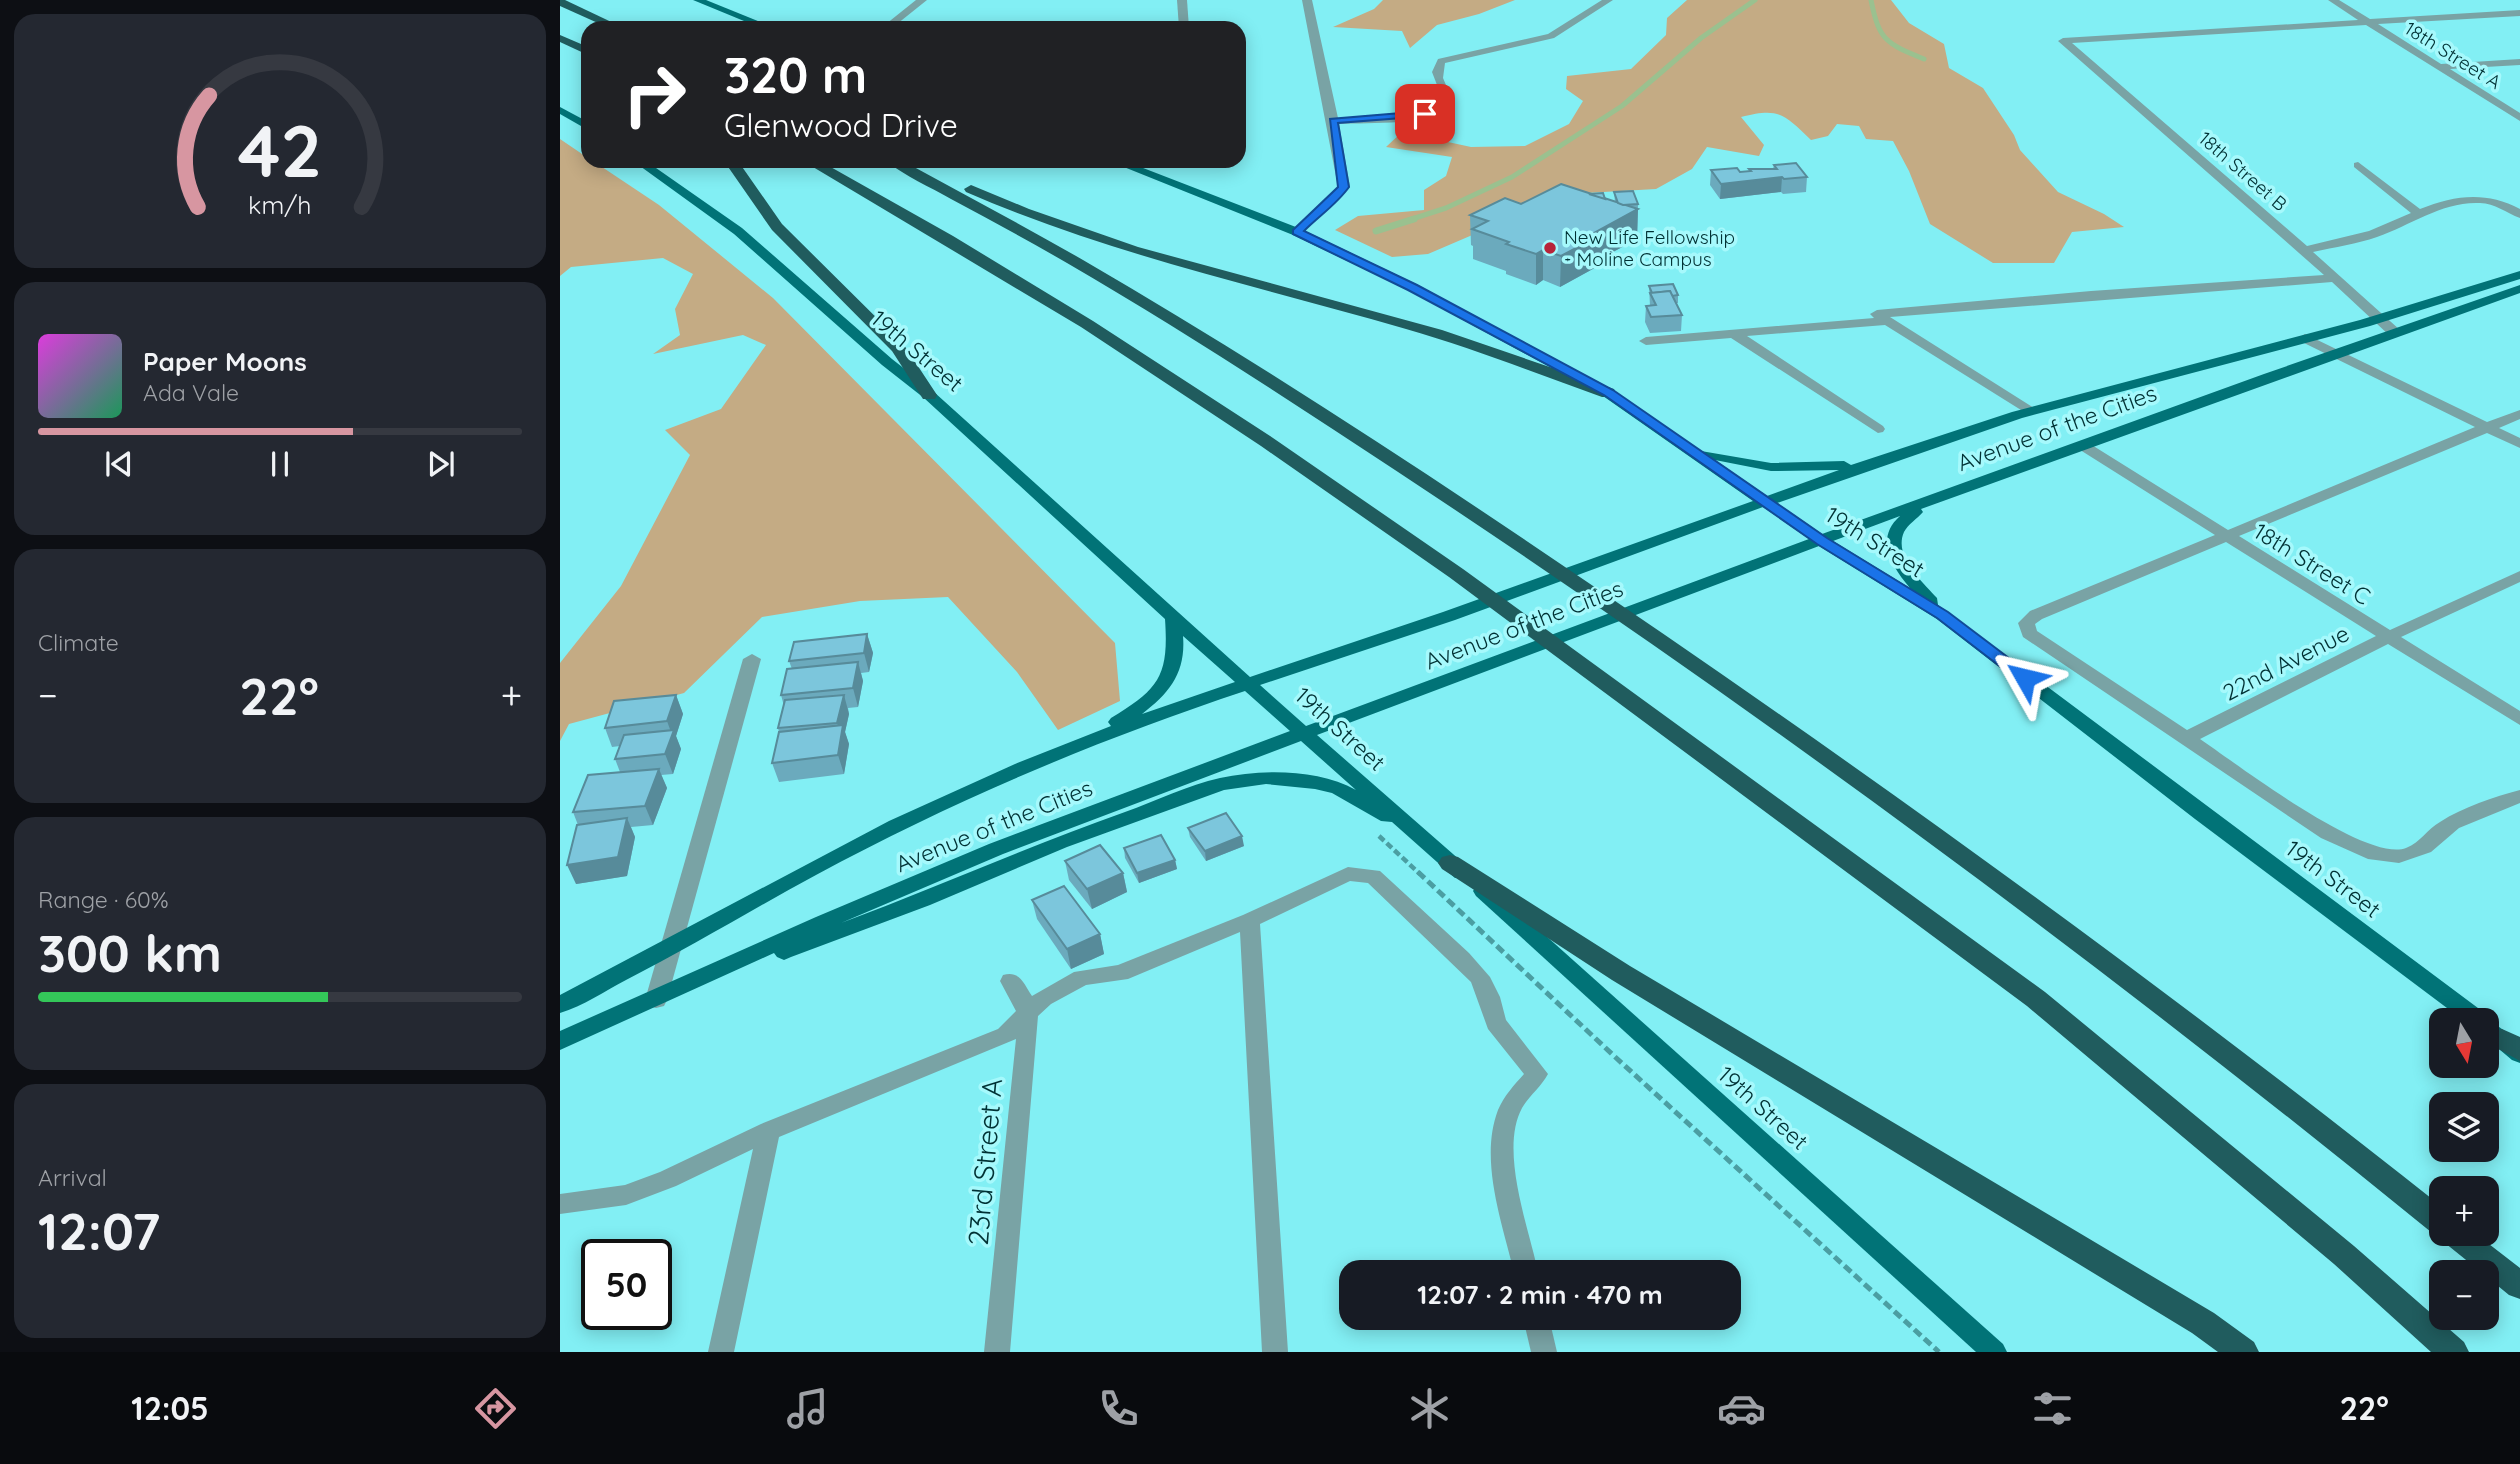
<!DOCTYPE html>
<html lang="en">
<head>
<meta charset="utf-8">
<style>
	:root { --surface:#171b24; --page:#242831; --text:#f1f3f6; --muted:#9ea1a6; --line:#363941; --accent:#d796a1 }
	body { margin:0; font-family:Quicksand,sans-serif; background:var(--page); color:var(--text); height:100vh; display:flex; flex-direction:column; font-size:26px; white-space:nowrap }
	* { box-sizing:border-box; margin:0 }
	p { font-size:23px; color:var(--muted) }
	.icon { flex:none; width:38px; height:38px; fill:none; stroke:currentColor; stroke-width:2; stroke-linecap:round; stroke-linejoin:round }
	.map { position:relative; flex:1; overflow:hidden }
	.drawer { display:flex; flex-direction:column; gap:14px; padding:14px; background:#0d0f14; width:560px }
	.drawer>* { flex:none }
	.top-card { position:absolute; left:21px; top:21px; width:665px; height:147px; border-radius:21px; box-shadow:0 4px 18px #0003; background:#202124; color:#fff; overflow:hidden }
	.needle { width:46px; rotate:170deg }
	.controls { position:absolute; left:1869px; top:1008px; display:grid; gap:14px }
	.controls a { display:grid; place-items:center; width:70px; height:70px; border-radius:14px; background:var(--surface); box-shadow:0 4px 18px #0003; font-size:35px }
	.speed { position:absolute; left:21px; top:1239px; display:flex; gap:14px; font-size:35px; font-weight:700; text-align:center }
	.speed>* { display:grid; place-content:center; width:91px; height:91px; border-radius:50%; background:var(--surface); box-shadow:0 4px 18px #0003; line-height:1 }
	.speed .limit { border:4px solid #111; border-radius:10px; background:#fff; color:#111 }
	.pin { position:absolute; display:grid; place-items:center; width:60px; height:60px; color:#fff; margin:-30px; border-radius:14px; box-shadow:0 4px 10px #0006 }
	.me { position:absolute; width:77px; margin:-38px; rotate:307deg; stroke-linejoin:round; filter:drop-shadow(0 0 5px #0008) }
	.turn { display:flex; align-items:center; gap:24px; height:147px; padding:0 28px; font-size:32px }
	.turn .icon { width:91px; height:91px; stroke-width:2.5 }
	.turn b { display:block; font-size:49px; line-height:60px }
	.big { font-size:52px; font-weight:800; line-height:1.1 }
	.drawer .card { flex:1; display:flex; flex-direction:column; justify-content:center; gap:10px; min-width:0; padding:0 24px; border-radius:21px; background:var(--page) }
	.drawer .dial { align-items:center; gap:0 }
	.dial svg { height:182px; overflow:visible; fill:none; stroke:var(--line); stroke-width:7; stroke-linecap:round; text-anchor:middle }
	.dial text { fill:var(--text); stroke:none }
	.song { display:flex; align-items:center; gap:21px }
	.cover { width:84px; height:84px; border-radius:10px; background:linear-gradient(135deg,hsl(300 70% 55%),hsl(150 70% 35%)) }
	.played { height:7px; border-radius:4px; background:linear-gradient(90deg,var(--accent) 65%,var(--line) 65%) }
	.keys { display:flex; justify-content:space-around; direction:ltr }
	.heat { display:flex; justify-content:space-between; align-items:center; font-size:38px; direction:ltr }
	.charge { height:10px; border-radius:5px; background:linear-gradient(90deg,#34c759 60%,var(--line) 0) }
	.trip { position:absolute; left:779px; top:1260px; width:402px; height:70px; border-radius:21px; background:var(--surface); box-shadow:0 4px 18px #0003; font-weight:800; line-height:70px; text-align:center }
	.dock { display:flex; height:112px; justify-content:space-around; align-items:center; background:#090b0e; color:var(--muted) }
	.dock .icon { width:49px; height:49px }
	.dock .active { color:var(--accent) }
	.dock b { font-size:32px; color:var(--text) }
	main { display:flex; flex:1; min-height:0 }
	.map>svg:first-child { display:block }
</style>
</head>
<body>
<main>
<section class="drawer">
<div class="card dial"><svg viewBox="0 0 100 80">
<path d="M14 69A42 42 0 1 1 86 69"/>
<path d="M14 69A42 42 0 0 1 19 20" stroke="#d796a1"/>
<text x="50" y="56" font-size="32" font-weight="700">42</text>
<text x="50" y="72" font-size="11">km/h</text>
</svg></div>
<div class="card">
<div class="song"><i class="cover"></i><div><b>Paper Moons</b><p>Ada Vale</p></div></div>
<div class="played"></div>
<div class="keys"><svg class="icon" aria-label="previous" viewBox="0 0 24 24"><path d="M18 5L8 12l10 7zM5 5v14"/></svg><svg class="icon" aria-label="pause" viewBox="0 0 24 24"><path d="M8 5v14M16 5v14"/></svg><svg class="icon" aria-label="next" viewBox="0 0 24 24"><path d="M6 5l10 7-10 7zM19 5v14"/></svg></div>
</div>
<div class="card"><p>Climate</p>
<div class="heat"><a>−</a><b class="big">22°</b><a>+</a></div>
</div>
<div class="card"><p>Range · 60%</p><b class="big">300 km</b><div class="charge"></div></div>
<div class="card"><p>Arrival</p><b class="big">12:07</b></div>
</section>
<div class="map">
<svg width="1960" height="1352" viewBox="0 0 1960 1352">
	<rect width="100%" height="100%" fill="#82eff4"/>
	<g fill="#c4ab84">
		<path d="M 823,0 L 955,0 L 919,14 L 877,25 L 850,48 L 842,31 L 773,27 L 814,9 Z"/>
		<path d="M 1127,0 L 1331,0 L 1349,23 L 1384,44 L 1389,68 L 1423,88 L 1454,135 L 1460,150 L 1498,192 L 1544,214 L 1564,227 L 1512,232 L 1494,263 L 1433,263 L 1370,224 L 1349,171 L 1333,141 L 1306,139 L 1299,126 L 1277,124 L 1268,136 L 1251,140 C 1224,114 1219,107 1181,117 L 1204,145 L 1199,156 L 1147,147 L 1132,169 L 1096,189 L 1008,194 L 868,254 L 832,257 L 775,230 L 798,216 L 864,210 L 864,190 L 886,176 L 892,157 L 826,147 L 842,132 L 911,147 L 965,146 L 1009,124 L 1023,101 L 1006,89 L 1007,76 L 1071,69 L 1106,35 L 1107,18 Z"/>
		<path d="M 0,139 L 28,158 L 28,161 L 33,161 L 99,205 L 213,298 L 555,643 L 560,701 L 498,730 L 457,672 L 388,597 L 300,601 L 202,617 L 124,693 L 9,724 L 0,741 L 0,663 L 61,586 L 130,455 L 105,430 L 161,409 L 206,345 L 183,335 L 93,354 L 120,335 L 115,309 L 133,274 L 103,258 L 11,267 L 0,276 Z"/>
	</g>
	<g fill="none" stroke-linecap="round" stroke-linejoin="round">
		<g stroke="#9ac18f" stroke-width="5">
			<path d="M 1311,0 C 1319,41 1327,44 1364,59"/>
			<path d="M 849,220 L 886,208 L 952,177 L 1062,106 L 1141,38 L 1195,0"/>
		</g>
		<path stroke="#9ac18f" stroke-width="7" d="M 816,231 L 854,219"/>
		<path stroke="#4b9ea2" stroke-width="4.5" stroke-dasharray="7 3.5" stroke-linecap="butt" d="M 819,836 L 860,874"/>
		<path stroke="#4b9ea2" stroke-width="5" stroke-dasharray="9 4.5" stroke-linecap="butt" d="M 858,872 L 1053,1055 L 1379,1352"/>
		<g fill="#79a3a5" fill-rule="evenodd">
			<path d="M 356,0 L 367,0 L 332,28 L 321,28 Z"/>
			<path d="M 617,0 L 627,0 L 629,28 L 619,28 Z"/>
			<path d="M 742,0 L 752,0 L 778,118 C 810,116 856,122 884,103 L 872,72 L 878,59 L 988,34 L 1042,0 L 1053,0 L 994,38 L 885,63 L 883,78 L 894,104 C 871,127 810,122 779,124 L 790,187 L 771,207 L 737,236 L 733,235 L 733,229 L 778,187 Z"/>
			<path d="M 1768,0 L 1779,0 L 1810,19 L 1960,10 L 1960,16 L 1818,24 L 1881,64 L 1960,59 L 1960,65 L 1890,69 L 1960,113 L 1960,121 L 1806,25 L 1512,43 L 1747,246 L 1809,231 L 1851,213 L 1794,167 L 1794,163 L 1798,162 L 1860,209 C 1895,195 1926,191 1960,209 L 1960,218 C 1946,213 1935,203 1920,203 C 1883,201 1851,225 1817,237 C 1797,244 1775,247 1753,252 L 1840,330 L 1840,336 L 1830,336 L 1772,282 L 1330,317 L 1474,408 L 1474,414 L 1469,415 L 1325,325 L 1187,336 L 1323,426 L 1325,429 L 1323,432 L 1318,433 L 1171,338 L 1086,345 L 1079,341 L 1086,337 L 1314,318 L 1310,314 L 1317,310 L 1531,291 L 1764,275 L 1498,41 L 1503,38 L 1798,20 Z"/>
			<path d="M 1745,334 L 1927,422 L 1960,410 L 1960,419 L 1939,428 L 1960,438 L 1960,448 L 1927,433 L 1679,536 L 1830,630 L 1960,571 L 1960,582 L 1841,637 L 1960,711 L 1960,725 L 1828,644 L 1640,739 C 1677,764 1806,863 1846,848 C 1861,842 1867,829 1880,822 C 1903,807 1934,797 1960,790 L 1960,803 L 1899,828 L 1871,852 L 1839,863 L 1808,859 L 1761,838 L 1463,637 L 1458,623 L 1470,611 L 1655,535 L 1517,448 L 1515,445 L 1517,442 L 1527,442 L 1668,530 L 1915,427 L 1740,341 L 1738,338 ZM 1666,542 L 1816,636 L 1627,730 L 1477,631 L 1475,624 L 1482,619 Z"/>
			<path d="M 192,654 L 201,659 L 107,1000 L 104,1006 L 96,1008 L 88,1006 L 85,1000 L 183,659 Z"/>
			<path d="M 788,867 L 820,871 L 909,953 L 930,977 L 940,997 L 946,1020 L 988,1074 C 981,1087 969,1096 962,1108 C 939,1151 969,1228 978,1272 L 954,1272 C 942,1222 919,1160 938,1110 C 944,1096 954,1085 964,1074 L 928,1029 L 911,982 L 808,883 L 790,881 L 700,924 L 728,1352 L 702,1352 L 680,932 L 568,979 L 526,985 L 491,1004 L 478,1016 L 450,1352 L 424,1352 L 456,1039 L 219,1137 L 174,1352 L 148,1352 L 193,1149 L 116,1186 L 66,1205 L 0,1214 L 0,1194 L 65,1185 L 100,1172 L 201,1124 L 438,1029 L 456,1011 L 440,981 L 443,975 C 460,970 464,984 472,996 L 514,972 L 558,965 L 683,915 Z"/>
			<path d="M 963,1318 L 989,1318 L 997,1352 L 971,1352 Z"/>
		</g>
		<g fill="#017377" fill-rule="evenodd">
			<path d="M 133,0 L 146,0 L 215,28 L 201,28 Z"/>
			<path d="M 0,107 L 28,122 L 28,130 L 0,114 Z"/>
			<path d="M 73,161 L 86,161 L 182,228 L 332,359 L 374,392 L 690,677 L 883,612 L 1193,501 L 1043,396 L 848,290 L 733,235 L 549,161 L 565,161 L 741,229 L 856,284 L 1053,390 L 1141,451 L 1211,463 L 1284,461 L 1291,465 L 1452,412 L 1800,320 L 1960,271 L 1960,279 L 1810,326 L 1462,418 L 1217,503 L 1262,534 L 1704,374 L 1960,285 L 1960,293 L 1361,509 L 1363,512 C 1357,519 1348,524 1344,532 C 1333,557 1363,582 1377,598 L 1378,605 L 1926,1014 L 1928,1019 L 1960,1042 L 1960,1063 L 1952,1060 L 1927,1039 L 1927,1020 L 1903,1020 L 1635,819 L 1377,619 L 1259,546 L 757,735 L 909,868 L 912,873 L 909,878 L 895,878 L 832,822 L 821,821 L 772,793 L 755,789 L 706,784 L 664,790 L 507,847 L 370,905 L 231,957 L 224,960 L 217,957 L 214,953 L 0,1050 L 0,1031 L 256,917 L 429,844 L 730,731 L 685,691 C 537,740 393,801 256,875 C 193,909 131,947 66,980 C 45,991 23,1006 0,1013 L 0,995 L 329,821 L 455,764 L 551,726 L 548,722 L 551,718 C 599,689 609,676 605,619 L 364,398 L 322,365 L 174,234 ZM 1155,460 L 1211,471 L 1279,470 L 1207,496 ZM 1203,507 L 1249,539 L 746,726 L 700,685 L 895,620 ZM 1340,516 C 1314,539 1332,567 1350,588 L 1273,541 ZM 623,636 L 675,682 L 582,714 C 610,693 626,672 623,636 ZM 741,741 L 796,790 C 758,769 702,769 660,778 C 628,785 596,801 565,812 C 469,846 377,887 281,923 L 443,854 Z"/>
			<path d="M 923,884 L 930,886 L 1443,1344 L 1447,1352 L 1416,1352 L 916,896 L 913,891 L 916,886 Z"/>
		</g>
		<g fill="#205c5e" fill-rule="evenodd">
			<path d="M 0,0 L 5,0 L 64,28 L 49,28 L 0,6 Z"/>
			<path d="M 0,35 L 28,47 L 28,55 L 0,42 Z"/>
			<path d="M 164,161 L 178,161 L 222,224 L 344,345 L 377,395 L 375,399 L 363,399 L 332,351 L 212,230 Z"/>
			<path d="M 243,161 L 260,161 L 393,236 L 533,321 L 713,438 L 903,569 L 1485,992 L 1794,1246 L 1904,1342 L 1909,1352 L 1871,1352 L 1774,1264 L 1467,1006 L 889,577 L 701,446 L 521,327 Z"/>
			<path d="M 326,161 L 343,161 C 403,194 464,226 523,260 C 723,376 915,505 1105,635 C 1370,817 1629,1006 1881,1206 L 1881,1234 L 1916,1234 L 1960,1268 L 1960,1299 L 1949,1295 L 1927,1277 L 1927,1272 L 1921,1272 L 1885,1243 L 1881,1235 L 1871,1232 C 1538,961 1193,706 835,470 C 727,399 619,328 507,263 C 469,241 430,220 391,199 C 370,187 345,176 326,161 Z"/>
			<path d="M 411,185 L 469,209 L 578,247 L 882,330 L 1054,389 L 1056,393 L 1054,397 L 1042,397 C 977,374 913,348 846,329 C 698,286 548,254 406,192 L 404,189 Z"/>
			<path d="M 890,855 L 898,857 L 1070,966 L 1654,1313 L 1694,1342 L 1699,1352 L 1658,1352 L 1632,1333 L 1052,980 L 882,869 L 878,863 L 882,857 Z"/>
			<path d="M 1942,1029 L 1960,1037 L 1960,1061 L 1933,1046 L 1929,1039 L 1933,1032 Z"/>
		</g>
	</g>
	<g fill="#6baabd">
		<path d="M 1214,165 L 1247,177 L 1246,192 L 1223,194 L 1221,192 L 1160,199 L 1150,185 L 1151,170 L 1180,172 L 1189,172 L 1189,169 L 1213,169 Z"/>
		<path d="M 1054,192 L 1078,204 L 1077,239 L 1040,259 L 1040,265 L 1000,287 L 983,280 L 976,285 L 946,274 L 946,271 L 913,259 L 913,246 L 911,245 L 910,215 L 1045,199 L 1055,202 Z"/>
		<path d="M 1089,286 L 1118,295 L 1118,303 L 1116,303 L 1122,315 L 1121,331 L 1090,333 L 1085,322 L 1086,306 L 1090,306 Z"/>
		<path d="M 307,634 L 313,653 L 309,672 L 301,673 L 303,681 L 298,707 L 288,708 L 289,714 L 285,732 L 289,744 L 284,774 L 219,782 L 212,763 L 219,732 L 218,728 L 224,706 L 221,695 L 232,669 L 229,661 Z"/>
		<path d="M 116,695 L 123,714 L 116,736 L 121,749 L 113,774 L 101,775 L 107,788 L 93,825 L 71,827 L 75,837 L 67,876 L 16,884 L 18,825 L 13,812 L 60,772 L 55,759 L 60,746 L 52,747 L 45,728 Z"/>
		<path d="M 628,828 L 684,846 L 646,861 L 630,837 Z"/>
		<path d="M 564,848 L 615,860 L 617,869 L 579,883 L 565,858 Z"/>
		<path d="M 505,861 L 563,873 L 567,892 L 532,909 L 509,880 Z"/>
		<path d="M 472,900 L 540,934 L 544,954 L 511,969 L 477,919 Z"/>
	</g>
	<g fill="#578b9a">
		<path d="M 1222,177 L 1221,192 L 1160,199 L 1161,184 Z"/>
		<path d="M 1078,209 L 1077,239 L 1040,259 L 1040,265 L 1000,287 L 1001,256 L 1034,233 Z"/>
		<path d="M 983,250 L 983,280 L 976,285 L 976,254 Z"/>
		<path d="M 307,634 L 313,653 L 309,672 L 304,653 Z"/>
		<path d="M 298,662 L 303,681 L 298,707 L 293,688 Z"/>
		<path d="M 116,695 L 123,714 L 116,736 L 121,749 L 113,774 L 105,754 L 112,735 L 107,721 Z"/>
		<path d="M 284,695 L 289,714 L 285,732 L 289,744 L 284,774 L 278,755 L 281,735 L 277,723 Z"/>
		<path d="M 99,769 L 107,788 L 93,825 L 85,806 Z"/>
		<path d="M 67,818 L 75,837 L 67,876 L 16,884 L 7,865 Z"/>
		<path d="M 682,836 L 684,846 L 646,861 L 645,851 Z"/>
		<path d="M 615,860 L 617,869 L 579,883 L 577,873 Z"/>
		<path d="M 563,873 L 567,892 L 532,909 L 527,889 Z"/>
		<path d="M 540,934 L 544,954 L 511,969 L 507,949 Z"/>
	</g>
	<g fill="#7cc6dc" stroke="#578b9a" stroke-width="2">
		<path d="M 1236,163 L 1247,177 L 1224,179 L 1222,177 L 1161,184 L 1151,170 L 1177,168 L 1180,172 L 1191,171 L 1189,169 L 1217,169 L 1214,165 Z"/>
		<path d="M 1001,184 L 1078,209 L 1034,233 L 1041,235 L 1001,256 L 983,250 L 976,254 L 946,244 L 949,242 L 912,229 L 928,221 L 910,215 L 945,198 L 961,204 Z"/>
		<path d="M 1073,191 L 1078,204 L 1063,205 L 1058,203 L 1054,192 Z"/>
		<path d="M 1043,193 L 1045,199 L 1029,194 Z"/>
		<path d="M 1113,284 L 1118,295 L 1112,296 L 1110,291 L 1092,293 L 1089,286 Z"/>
		<path d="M 1110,291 L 1122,315 L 1091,317 L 1086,306 L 1096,305 L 1090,293 Z"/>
		<path d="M 307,634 L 304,653 L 229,661 L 234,642 Z"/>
		<path d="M 298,662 L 293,688 L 221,695 L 227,669 Z"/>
		<path d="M 116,695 L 107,721 L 45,728 L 54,701 Z"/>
		<path d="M 284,695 L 277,723 L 218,728 L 225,700 Z"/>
		<path d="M 283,725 L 278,755 L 212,763 L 219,732 Z"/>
		<path d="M 114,730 L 105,754 L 55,759 L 64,735 Z"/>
		<path d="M 99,769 L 85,806 L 13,812 L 28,775 Z"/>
		<path d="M 666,813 L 682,836 L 645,851 L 628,828 Z"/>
		<path d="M 67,818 L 58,857 L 7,865 L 17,825 Z"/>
		<path d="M 601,835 L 615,860 L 577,873 L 564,848 Z"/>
		<path d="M 540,845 L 563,873 L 527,889 L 505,861 Z"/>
		<path d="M 504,886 L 540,934 L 507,949 L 472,900 Z"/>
	</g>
	<path fill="#1a73e8" stroke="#114b97" stroke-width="2" d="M 865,111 L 870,114 L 868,116 L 778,123 L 789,187 C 777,204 759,216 744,231 L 857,285 L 1053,390 L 1267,538 L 1388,612 L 1470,674 L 1473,678 L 1470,681 L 1459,681 L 1377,618 L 1257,544 L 1044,395 L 848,290 L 733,234 L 733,230 L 778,187 L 770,119 Z"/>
	<circle fill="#b7253a" stroke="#a6f9fc" stroke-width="2.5" cx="990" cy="248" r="7"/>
	<g text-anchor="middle" stroke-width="7" stroke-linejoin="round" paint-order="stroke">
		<g font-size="19" fill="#003134" stroke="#a6f9fc">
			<text transform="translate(1893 55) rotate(32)" y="7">18th Street A</text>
			<text transform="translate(1683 171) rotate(41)" y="7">18th Street B</text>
		</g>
		<g font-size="19" fill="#003134" stroke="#a6f9fc" text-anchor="start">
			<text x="1004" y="244">New Life Fellowship<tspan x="1004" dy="22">- Moline Campus</tspan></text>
		</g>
		<g font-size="23" fill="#003134" stroke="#a6f9fc">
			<text transform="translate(357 351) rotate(40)" y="8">19th Street</text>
			<text transform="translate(1497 428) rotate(-20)" y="8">Avenue of the Cities</text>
			<text transform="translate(1315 542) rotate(32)" y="8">19th Street</text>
			<text transform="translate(1752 564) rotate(32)" y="8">18th Street C</text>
			<text transform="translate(964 625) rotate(-21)" y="8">Avenue of the Cities</text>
			<text transform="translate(1726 663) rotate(-27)" y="8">22nd Avenue</text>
			<text transform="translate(780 729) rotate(42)" y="8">19th Street</text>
			<text transform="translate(434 826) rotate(-22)" y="8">Avenue of the Cities</text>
			<text transform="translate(1773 879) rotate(37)" y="8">19th Street</text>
			<text transform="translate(1203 1108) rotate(42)" y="8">19th Street</text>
		</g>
		<g font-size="28" fill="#003134" stroke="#a6f9fc">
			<text transform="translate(425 1162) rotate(-85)" y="10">23rd Street A</text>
		</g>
	</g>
</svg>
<div class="controls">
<a><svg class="needle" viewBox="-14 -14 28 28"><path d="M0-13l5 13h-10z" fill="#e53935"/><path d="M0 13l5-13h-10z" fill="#9ea1a6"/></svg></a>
<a><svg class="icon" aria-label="layers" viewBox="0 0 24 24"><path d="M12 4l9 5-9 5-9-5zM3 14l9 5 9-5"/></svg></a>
<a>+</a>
<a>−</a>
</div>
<div class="speed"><div class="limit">50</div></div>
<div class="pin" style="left:865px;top:114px;background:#d93025"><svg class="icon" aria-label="arrive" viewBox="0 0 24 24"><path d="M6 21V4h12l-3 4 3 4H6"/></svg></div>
<svg class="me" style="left:1465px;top:678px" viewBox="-20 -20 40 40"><path d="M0-17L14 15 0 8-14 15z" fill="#1a73e8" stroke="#fff" stroke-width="4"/></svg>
<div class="trip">12:07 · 2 min · 470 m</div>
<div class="top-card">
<div class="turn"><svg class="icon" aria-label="right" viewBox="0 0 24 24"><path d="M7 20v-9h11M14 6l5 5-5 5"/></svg><div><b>320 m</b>Glenwood Drive</div></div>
</div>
</div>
</main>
<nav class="dock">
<b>12:05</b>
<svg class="icon active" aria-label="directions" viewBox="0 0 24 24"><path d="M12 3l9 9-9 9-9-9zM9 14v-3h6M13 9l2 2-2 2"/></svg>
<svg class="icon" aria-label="music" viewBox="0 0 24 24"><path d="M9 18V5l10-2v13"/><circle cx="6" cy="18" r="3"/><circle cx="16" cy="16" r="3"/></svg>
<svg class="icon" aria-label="phone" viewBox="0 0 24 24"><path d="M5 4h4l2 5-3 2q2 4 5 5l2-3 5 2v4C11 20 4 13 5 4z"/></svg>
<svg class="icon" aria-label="climate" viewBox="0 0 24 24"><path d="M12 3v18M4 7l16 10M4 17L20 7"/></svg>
<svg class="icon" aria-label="car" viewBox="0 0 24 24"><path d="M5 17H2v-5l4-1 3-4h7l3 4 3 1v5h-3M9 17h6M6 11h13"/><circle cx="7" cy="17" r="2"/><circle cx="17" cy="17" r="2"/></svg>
<svg class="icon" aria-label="filters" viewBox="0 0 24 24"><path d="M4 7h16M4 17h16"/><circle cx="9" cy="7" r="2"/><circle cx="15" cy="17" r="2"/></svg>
<b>22°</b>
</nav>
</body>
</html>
